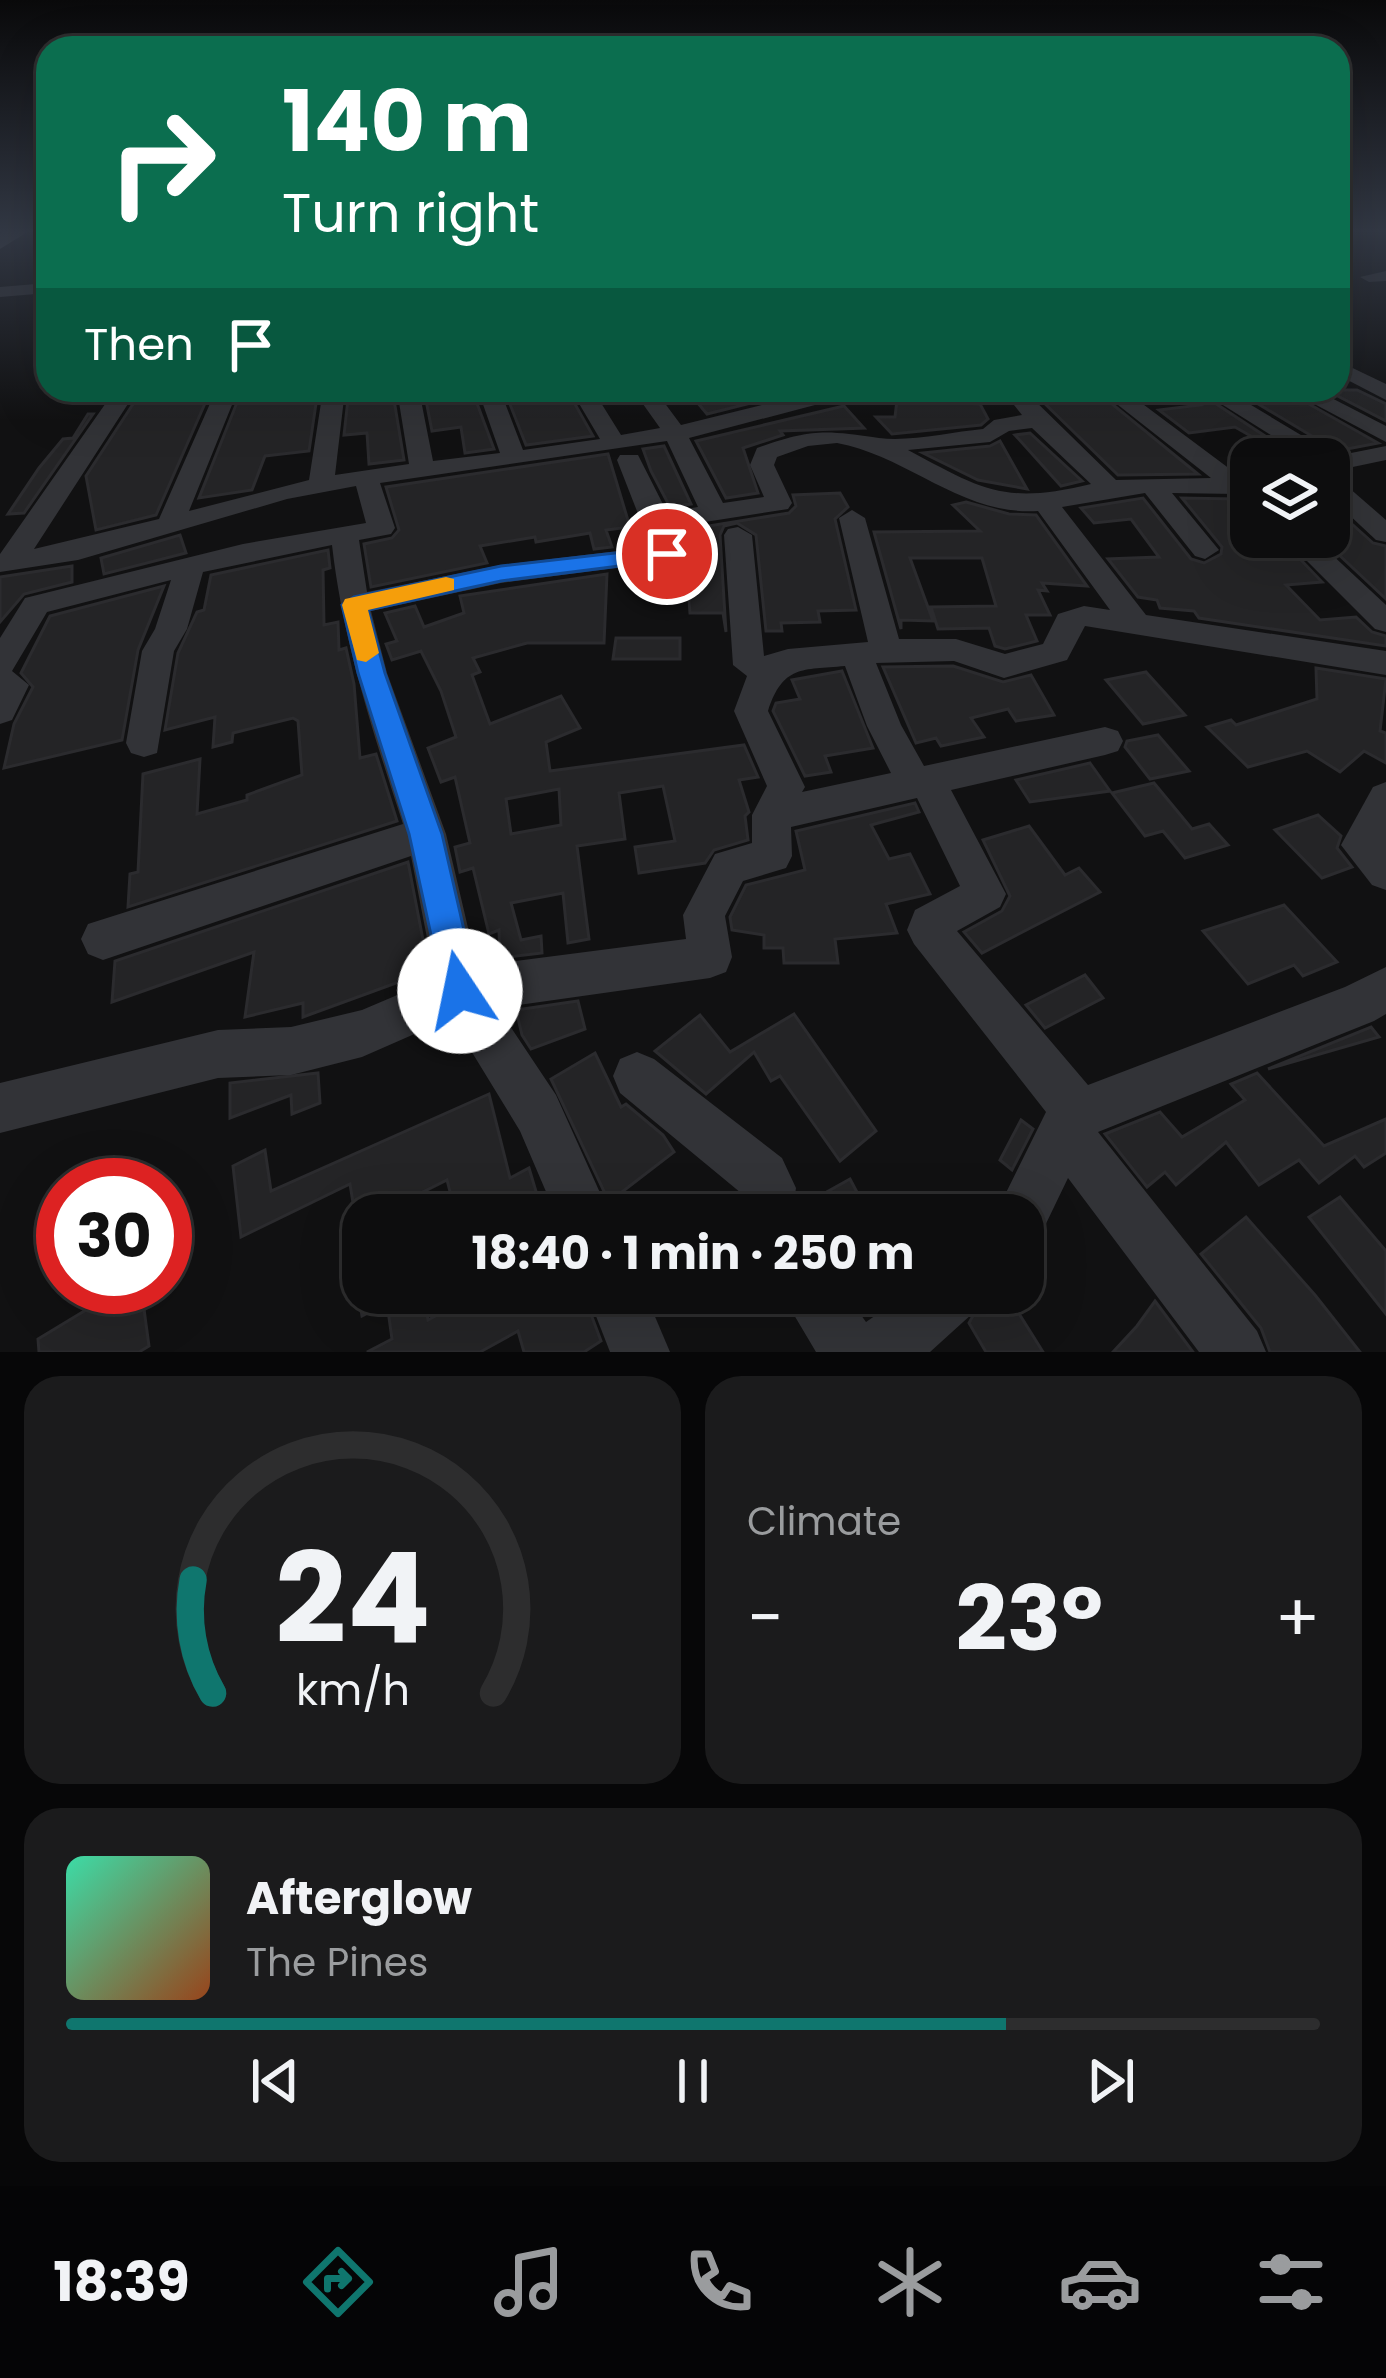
<!DOCTYPE html>
<html lang="en">
<head>
<meta charset="utf-8">
<style>
	:root { --surface:#0d0d0e; --page:#1b1b1c; --text:#f1f3f6; --muted:#9a9c9e; --line:#2d2d2e; --accent:#0f766e }
	body { margin:0; font-family:Poppins,sans-serif; background:var(--page); color:var(--text); height:100vh; display:flex; flex-direction:column; font-size:45px; white-space:nowrap }
	* { box-sizing:border-box; margin:0 }
	p { font-size:39px; color:var(--muted) }
	.icon { flex:none; width:66px; height:66px; fill:none; stroke:currentColor; stroke-width:2; stroke-linecap:round; stroke-linejoin:round }
	.map { position:relative; height:1352px; overflow:hidden }
	.details { display:flex; flex-direction:column; gap:24px; padding:24px; background:#070708; flex:1 }
	.details>* { flex:none }
	.top-card { position:absolute; left:36px; top:36px; width:1314px; height:366px; border-radius:36px; box-shadow:0 12px 48px #0002,0 0 0 3px var(--line); background:#0b6e4f; color:#fff; overflow:hidden }
	.tools { position:absolute; left:1230px; top:438px; display:grid; gap:24px }
	.tools a { display:grid; place-items:center; width:120px; height:120px; border-radius:24px; background:var(--surface); box-shadow:0 12px 48px #0002,0 0 0 3px var(--line); font-size:60px }
	.speed { position:absolute; left:36px; top:1158px; display:flex; gap:24px; font-size:60px; font-weight:700; text-align:center }
	.speed>* { display:grid; place-content:center; width:156px; height:156px; border-radius:50%; background:var(--surface); box-shadow:0 12px 48px #0002,0 0 0 3px var(--line); line-height:1 }
	.speed .limit { border:18px solid #d22; background:#fff; color:#111 }
	.pin { position:absolute; display:grid; place-items:center; width:102px; height:102px; color:#fff; margin:-51px; border:6px solid #fff; border-radius:50%; box-shadow:0 3px 12px #0007 }
	.me { position:absolute; width:132px; margin:-66px; rotate:349deg; stroke-linejoin:round; filter:drop-shadow(0 0 9px #0008) }
	.turn { display:flex; align-items:center; gap:42px; height:252px; padding:0 48px; font-size:54px }
	.turn .icon { width:156px; height:156px; stroke-width:2.5 }
	.turn b { display:block; font-size:84px; line-height:102px }
	.then { display:flex; align-items:center; height:114px; padding:0 48px; background:#0003; gap:24px; font-size:45px }
	.big { font-size:90px; font-weight:700; line-height:1.1 }
	.details .widget { flex:1; display:flex; flex-direction:column; justify-content:center; gap:18px; min-width:0; padding:0 42px; border-radius:36px; background:var(--page) }
	.details .dial { align-items:center; gap:0 }
	.dial svg { height:312px; overflow:visible; fill:none; stroke:var(--line); stroke-width:7; stroke-linecap:round; text-anchor:middle }
	.dial text { fill:var(--text); stroke:none }
	.song { display:flex; align-items:center; gap:36px }
	.cover { width:144px; height:144px; border-radius:18px; background:linear-gradient(135deg,hsl(160 70% 55%),hsl(20 70% 35%)) }
	.played { height:12px; border-radius:6px; background:linear-gradient(90deg,var(--accent) 75%,var(--line) 75%) }
	.keys { display:flex; justify-content:space-around; direction:ltr }
	.heat { display:flex; justify-content:space-between; align-items:center; font-size:66px; direction:ltr }
	.details .tiles { flex:1; display:grid; gap:24px; grid-template-columns:1fr 1fr }
	.widget:last-child { grid-column:span 2 }
	.trip { position:absolute; left:342px; top:1194px; width:702px; height:120px; border-radius:36px; background:var(--surface); box-shadow:0 12px 48px #0002,0 0 0 3px var(--line); font-weight:700; line-height:120px; text-align:center }
	.menu { display:flex; height:192px; justify-content:space-around; align-items:center; background:#050506; color:var(--muted) }
	.menu .icon { width:84px; height:84px }
	.menu .active { color:var(--accent) }
	.menu b { font-size:54px; color:var(--text) }
	.map>svg:first-child { display:block }
</style>
</head>
<body>
<div class="map">
<svg width="1386" height="1352" viewBox="0 0 1386 1352">
	<rect width="100%" height="100%" fill="#111112"/>
	<g fill="#242426" stroke="#2b2b2e" stroke-width="3" fill-rule="evenodd">
		<path d="M 242,390 L 318,390 L 309,451 L 265,456 L 252,490 L 199,498 Z"/>
		<path d="M 349,390 L 373,390 L 373,396 L 393,394 L 404,460 L 369,464 L 367,433 L 344,435 Z"/>
		<path d="M 424,390 L 472,390 L 494,449 L 465,453 L 461,427 L 432,431 Z"/>
		<path d="M 531,390 L 567,390 L 593,436 L 526,445 L 506,394 Z"/>
		<path d="M 736,390 L 803,390 L 707,414 L 697,402 L 739,394 Z"/>
		<path d="M 1060,390 L 1095,390 L 1198,474 L 1118,475 L 1040,399 L 1067,396 Z"/>
		<path d="M 1176,390 L 1195,390 L 1300,459 L 1291,459 L 1235,427 L 1189,433 L 1159,410 L 1200,405 Z"/>
		<path d="M 1235,390 L 1284,390 L 1378,443 L 1337,451 Z"/>
		<path d="M 1326,390 L 1357,390 L 1386,404 L 1386,421 Z"/>
		<path d="M 210,392 L 156,515 L 96,530 L 86,476 L 139,395 Z"/>
		<path d="M 897,400 L 980,404 L 988,419 L 981,425 L 892,434 L 876,417 L 895,417 Z"/>
		<path d="M 844,406 L 864,428 L 780,431 L 783,435 L 743,448 L 758,493 L 726,498 L 696,441 Z"/>
		<path d="M 88,414 L 93,414 L 24,513 L 8,514 L 39,468 L 63,439 L 73,438 Z"/>
		<path d="M 1030,433 L 1082,481 L 1061,486 L 1015,435 Z"/>
		<path d="M 1000,441 L 1027,489 L 978,480 L 923,453 L 990,446 Z"/>
		<path d="M 664,446 L 691,504 L 670,507 L 651,471 L 643,449 Z"/>
		<path d="M 608,454 L 630,527 L 606,530 L 612,547 L 594,549 L 590,533 L 536,542 L 535,537 L 480,546 L 487,563 L 371,587 L 364,544 L 392,538 L 399,530 L 386,487 Z"/>
		<path d="M 1251,492 L 1251,537 L 1279,537 L 1322,582 L 1286,585 L 1320,620 L 1356,617 L 1372,632 L 1386,636 L 1386,646 L 1199,618 L 1194,611 L 1160,608 L 1157,600 L 1138,597 L 1108,559 L 1159,557 L 1131,519 L 1094,523 L 1081,508 L 1143,498 L 1191,559 L 1204,563 L 1221,554 L 1222,547 L 1182,498 L 1237,499 Z"/>
		<path d="M 840,493 L 848,507 L 835,519 L 856,610 L 818,611 L 820,622 L 781,623 L 782,631 L 766,631 L 756,535 L 737,523 L 724,526 L 720,535 L 726,632 L 723,613 L 690,613 L 684,530 L 789,513 L 796,506 L 793,495 Z"/>
		<path d="M 966,502 L 1009,514 L 1036,515 L 1087,586 L 1042,583 L 1047,591 L 1038,590 L 1050,615 L 1026,615 L 1037,641 L 1005,649 L 995,646 L 989,628 L 938,629 L 931,607 L 996,606 L 982,558 L 910,558 L 933,621 L 901,620 L 901,629 L 874,532 L 980,531 L 953,505 Z"/>
		<path d="M 1353,525 L 1373,543 L 1386,546 L 1386,599 L 1320,537 L 1329,537 L 1329,527 Z"/>
		<path d="M 180,535 L 186,553 L 104,574 L 101,558 Z"/>
		<path d="M 328,550 L 330,568 L 323,570 L 324,625 L 338,622 L 339,650 L 346,648 L 354,684 L 360,758 L 376,754 L 397,821 L 128,907 L 130,874 L 138,872 L 143,774 L 200,759 L 197,814 L 247,800 L 247,795 L 302,775 L 298,721 L 293,718 L 233,733 L 232,742 L 213,747 L 215,717 L 165,730 L 178,653 L 197,612 L 204,610 L 211,575 Z"/>
		<path d="M 72,566 L 72,582 L 24,594 L 0,622 L 0,577 Z"/>
		<path d="M 607,574 L 604,643 L 527,643 L 473,658 L 480,672 L 472,675 L 490,724 L 561,696 L 580,728 L 546,742 L 550,771 L 744,745 L 758,777 L 739,780 L 749,812 L 745,816 L 748,840 L 714,850 L 705,863 L 639,873 L 635,847 L 675,841 L 663,786 L 619,793 L 625,839 L 577,846 L 589,939 L 568,943 L 563,893 L 511,903 L 521,940 L 541,936 L 542,953 L 500,958 L 499,930 L 489,934 L 473,868 L 460,872 L 455,847 L 470,843 L 455,777 L 441,782 L 428,748 L 456,737 L 441,691 L 421,651 L 392,660 L 386,644 L 397,641 L 385,613 L 415,606 L 424,627 L 464,613 L 460,596 ZM 559,789 L 561,825 L 511,834 L 506,799 Z"/>
		<path d="M 164,586 L 138,650 L 122,740 L 4,768 L 14,724 L 33,687 L 21,673 L 50,616 Z"/>
		<path d="M 616,638 L 680,638 L 680,659 L 613,659 Z"/>
		<path d="M 953,666 L 1003,682 L 1031,675 L 1054,715 L 1016,721 L 1008,709 L 971,718 L 984,737 L 941,746 L 936,738 L 916,743 L 883,667 Z"/>
		<path d="M 1316,668 L 1386,679 L 1380,731 L 1386,733 L 1386,763 L 1364,751 L 1340,772 L 1307,751 L 1248,767 L 1207,727 L 1231,720 L 1236,725 L 1317,699 Z"/>
		<path d="M 842,671 L 873,748 L 825,756 L 831,772 L 805,776 L 773,711 L 776,703 L 800,699 L 792,680 Z"/>
		<path d="M 1146,672 L 1185,715 L 1143,724 L 1106,680 Z"/>
		<path d="M 1158,735 L 1189,771 L 1150,779 L 1125,747 L 1127,741 Z"/>
		<path d="M 1090,763 L 1110,791 L 1030,802 L 1016,780 Z"/>
		<path d="M 1154,783 L 1192,829 L 1209,824 L 1228,845 L 1185,858 L 1163,831 L 1145,836 L 1112,793 Z"/>
		<path d="M 915,803 L 919,812 L 871,825 L 889,859 L 910,854 L 930,894 L 886,904 L 897,933 L 835,939 L 838,963 L 784,963 L 783,948 L 764,948 L 764,935 L 732,930 L 730,917 L 746,885 L 805,870 L 796,831 Z"/>
		<path d="M 1318,815 L 1341,836 L 1337,848 L 1352,867 L 1322,878 L 1275,830 Z"/>
		<path d="M 1029,826 L 1065,875 L 1079,868 L 1100,892 L 982,953 L 964,932 L 1002,911 L 1010,896 L 983,840 Z"/>
		<path d="M 408,862 L 429,971 L 303,1017 L 303,1003 L 245,1017 L 254,952 L 112,1002 L 115,961 Z"/>
		<path d="M 1284,905 L 1337,962 L 1303,976 L 1294,965 L 1248,984 L 1203,931 Z"/>
		<path d="M 1085,975 L 1103,998 L 1045,1028 L 1026,1005 Z"/>
		<path d="M 578,1001 L 585,1029 L 531,1049 L 522,1035 L 516,1010 Z"/>
		<path d="M 794,1014 L 876,1131 L 840,1161 L 780,1076 L 771,1081 L 754,1052 L 706,1094 L 655,1051 L 700,1015 L 730,1052 Z"/>
		<path d="M 1371,1027 L 1379,1037 L 1268,1069 Z"/>
		<path d="M 595,1053 L 621,1107 L 626,1104 L 663,1135 L 674,1152 L 609,1202 L 551,1079 Z"/>
		<path d="M 318,1073 L 320,1103 L 292,1114 L 291,1095 L 230,1118 L 230,1083 Z"/>
		<path d="M 1257,1073 L 1324,1146 L 1386,1119 L 1386,1153 L 1364,1167 L 1355,1156 L 1319,1183 L 1299,1160 L 1259,1185 L 1226,1142 L 1176,1185 L 1165,1172 L 1147,1187 L 1105,1134 L 1160,1112 L 1182,1137 L 1245,1100 L 1231,1084 Z"/>
		<path d="M 489,1094 L 510,1178 L 529,1168 L 543,1215 L 456,1215 L 447,1180 L 377,1215 L 355,1215 L 350,1184 L 241,1237 L 233,1166 L 265,1150 L 271,1191 Z"/>
		<path d="M 1021,1120 L 1033,1129 L 1012,1170 L 1000,1160 Z"/>
		<path d="M 850,1179 L 869,1215 L 797,1215 L 798,1208 Z"/>
		<path d="M 1340,1197 L 1386,1251 L 1386,1314 L 1309,1217 Z"/>
		<path d="M 1246,1217 L 1315,1295 L 1360,1352 L 1270,1352 L 1261,1328 L 1201,1254 Z"/>
		<path d="M 124,1287 L 141,1287 L 149,1346 L 139,1352 L 39,1352 L 38,1339 Z"/>
		<path d="M 358,1293 L 423,1293 L 428,1320 L 478,1293 L 583,1293 L 601,1341 L 584,1352 L 524,1352 L 518,1331 L 480,1352 L 367,1352 L 392,1339 L 387,1303 L 362,1316 Z"/>
		<path d="M 986,1293 L 1006,1293 L 1043,1352 L 986,1352 L 969,1323 Z"/>
		<path d="M 1155,1301 L 1193,1352 L 1113,1352 L 1137,1326 Z"/>
	</g>
	<g fill="none" stroke-linecap="round" stroke-linejoin="round">
		<g fill="#323337" fill-rule="evenodd">
			<path d="M 1386,271 L 1386,281 L 1369,282 L 1360,277 Z"/>
			<path d="M 48,283 L 48,293 L 0,297 L 0,287 Z"/>
			<path d="M 1338,361 L 1386,384 L 1386,400 L 1338,375 Z"/>
			<path d="M 115,390 L 137,390 L 34,549 L 159,519 L 216,390 L 238,390 L 189,511 L 309,480 L 323,390 L 345,390 L 335,475 L 409,464 L 397,390 L 419,390 L 433,461 L 500,453 L 478,390 L 500,390 L 523,450 L 600,439 L 571,390 L 593,390 L 621,435 L 660,428 L 633,390 L 655,390 L 681,425 L 814,392 L 984,392 L 973,399 L 897,396 L 815,405 L 689,438 L 723,503 L 764,497 L 750,465 L 757,448 C 811,429 823,430 879,438 C 910,442 951,432 983,429 L 994,420 L 1022,415 L 1002,390 L 1024,390 L 1116,480 L 1211,478 L 1099,390 L 1124,390 L 1246,481 L 1250,486 L 1246,491 L 1237,494 L 1172,493 L 1219,550 L 1205,559 L 1195,556 L 1145,493 L 1062,507 L 1146,615 L 1386,651 L 1386,675 L 1085,626 L 1067,660 L 1004,678 L 954,661 L 876,663 L 901,725 L 924,766 L 1105,727 L 1118,731 L 1123,741 L 1118,751 L 1105,755 L 951,790 L 1006,894 L 1000,907 L 957,931 L 1088,1085 L 1345,987 L 1386,967 L 1386,1014 L 1374,1021 L 1098,1132 L 1257,1331 L 1266,1352 L 1199,1352 L 1068,1178 L 1041,1234 L 1023,1242 L 1023,1215 L 995,1215 L 1046,1112 L 914,944 L 907,930 L 915,910 L 960,886 L 917,798 L 791,827 L 792,856 L 786,868 L 743,881 L 725,916 L 732,957 L 726,972 L 710,978 L 498,1008 L 556,1095 L 610,1215 L 556,1215 L 520,1131 L 451,1018 L 362,1057 L 291,1075 L 218,1078 L 0,1133 L 0,1083 L 218,1030 L 291,1027 L 362,1010 L 435,979 L 411,856 L 103,960 L 88,954 L 81,939 L 88,924 L 403,824 C 373,732 343,642 332,545 L 203,572 L 187,629 L 174,651 L 157,753 L 144,757 L 131,753 L 126,743 L 142,651 L 155,629 L 171,580 L 47,612 L 12,671 L 29,685 L 12,720 L 0,724 L 0,638 L 25,598 L 243,544 L 366,523 L 356,486 L 287,499 L 78,560 L 0,572 L 0,554 ZM 1032,428 L 1091,484 C 1004,505 983,490 908,450 L 990,442 L 1009,431 ZM 667,441 L 698,507 L 667,512 L 638,455 L 620,455 L 617,460 L 651,547 L 501,565 L 367,592 L 359,540 L 391,534 L 395,528 L 380,483 ZM 837,443 C 908,456 962,516 1038,511 L 1110,610 L 1084,606 L 1058,614 L 1043,644 L 1005,654 L 956,639 L 899,639 L 865,518 L 852,510 L 839,518 L 868,642 L 788,649 L 764,656 L 752,535 L 738,527 L 728,529 L 724,535 L 733,665 L 747,676 L 734,711 L 767,786 L 752,815 L 752,843 L 715,854 L 683,915 L 686,939 L 477,966 L 446,834 L 387,673 L 371,611 L 501,583 L 677,560 L 681,554 L 673,527 L 788,509 L 792,503 L 774,465 L 777,457 L 808,446 ZM 845,666 L 867,726 L 891,773 L 802,792 L 805,787 L 768,711 C 783,665 802,670 845,666 Z"/>
			<path d="M 1199,390 L 1226,390 L 1336,456 L 1386,446 L 1386,460 L 1329,472 L 1329,459 L 1309,459 Z"/>
			<path d="M 1288,390 L 1316,390 L 1386,426 L 1386,442 Z"/>
			<path d="M 1339,484 L 1348,487 L 1386,520 L 1386,542 L 1376,540 L 1330,497 L 1329,488 Z"/>
			<path d="M 1283,537 L 1313,537 L 1386,605 L 1386,632 L 1375,629 Z"/>
			<path d="M 1386,782 L 1386,890 L 1372,885 L 1341,845 L 1373,787 Z"/>
			<path d="M 637,1052 L 654,1059 L 782,1158 L 796,1188 L 792,1215 L 738,1215 L 741,1193 L 620,1093 L 613,1076 L 620,1059 Z"/>
			<path d="M 587,1293 L 645,1293 L 670,1352 L 610,1352 Z"/>
			<path d="M 781,1293 L 845,1293 L 866,1322 L 908,1293 L 982,1293 L 973,1313 L 930,1352 L 816,1352 Z"/>
		</g>
		<path fill="#4e5056" fill-rule="evenodd" d="M 5,231 L 29,231 L 0,249 L 0,234 Z"/>
	</g>
	<linearGradient id="sky" x2="0" y2="1"><stop stop-color="#09090a"/><stop offset="0.55" stop-color="#323844"/><stop offset="1" stop-color="#323844" stop-opacity="0"/></linearGradient>
	<rect width="1386" height="420" fill="url(#sky)"/>
	<path fill="#1a73e8" stroke="#114b97" stroke-width="3" d="M 667,547 L 679,554 L 675,559 L 501,581 L 368,610 L 385,673 L 442,834 L 478,991 L 473,1004 L 460,1010 L 446,1004 L 409,834 L 358,673 L 342,605 L 354,597 L 501,566 Z"/>
	<path fill="#f59e0b" d="M 446,577 L 454,579 L 454,590 L 368,610 L 379,653 L 366,662 L 357,660 L 342,605 L 345,599 Z"/>
</svg>
<div class="tools">
<a><svg class="icon" aria-label="layers" viewBox="0 0 24 24"><path d="M12 4l9 5-9 5-9-5zM3 14l9 5 9-5"/></svg></a>
</div>
<div class="speed"><div class="limit">30</div></div>
<div class="pin" style="left:667px;top:554px;background:#d93025"><svg class="icon" aria-label="arrive" viewBox="0 0 24 24"><path d="M6 21V4h12l-3 4 3 4H6"/></svg></div>
<svg class="me" style="left:460px;top:991px" viewBox="-20 -20 40 40"><circle r="19" fill="#fff"/><path d="M0-13L10 11 0 6-10 11z" fill="#1a73e8"/></svg>
<div class="trip">18:40 · 1 min · 250 m</div>
<div class="top-card">
<div class="turn"><svg class="icon" aria-label="right" viewBox="0 0 24 24"><path d="M7 20v-9h11M14 6l5 5-5 5"/></svg><div><b>140 m</b>Turn right</div></div>
<div class="then">Then<svg class="icon" aria-label="arrive" viewBox="0 0 24 24"><path d="M6 21V4h12l-3 4 3 4H6"/></svg></div>
</div>
</div>
<section class="details">
<div class="tiles">
<div class="widget dial"><svg viewBox="0 0 100 80">
<path d="M14 69A42 42 0 1 1 86 69"/>
<path d="M14 69A42 42 0 0 1 9 40" stroke="#0f766e"/>
<text x="50" y="56" font-size="32" font-weight="700">24</text>
<text x="50" y="72" font-size="11">km/h</text>
</svg></div>
<div class="widget"><p>Climate</p>
<div class="heat"><a>−</a><b class="big">23°</b><a>+</a></div>
</div>
<div class="widget">
<div class="song"><i class="cover"></i><div><b>Afterglow</b><p>The Pines</p></div></div>
<div class="played"></div>
<div class="keys"><svg class="icon" aria-label="previous" viewBox="0 0 24 24"><path d="M18 5L8 12l10 7zM5 5v14"/></svg><svg class="icon" aria-label="pause" viewBox="0 0 24 24"><path d="M8 5v14M16 5v14"/></svg><svg class="icon" aria-label="next" viewBox="0 0 24 24"><path d="M6 5l10 7-10 7zM19 5v14"/></svg></div>
</div>
</div>
</section>
<nav class="menu">
<b>18:39</b>
<svg class="icon active" aria-label="directions" viewBox="0 0 24 24"><path d="M12 3l9 9-9 9-9-9zM9 14v-3h6M13 9l2 2-2 2"/></svg>
<svg class="icon" aria-label="music" viewBox="0 0 24 24"><path d="M9 18V5l10-2v13"/><circle cx="6" cy="18" r="3"/><circle cx="16" cy="16" r="3"/></svg>
<svg class="icon" aria-label="phone" viewBox="0 0 24 24"><path d="M5 4h4l2 5-3 2q2 4 5 5l2-3 5 2v4C11 20 4 13 5 4z"/></svg>
<svg class="icon" aria-label="climate" viewBox="0 0 24 24"><path d="M12 3v18M4 7l16 10M4 17L20 7"/></svg>
<svg class="icon" aria-label="car" viewBox="0 0 24 24"><path d="M5 17H2v-5l4-1 3-4h7l3 4 3 1v5h-3M9 17h6M6 11h13"/><circle cx="7" cy="17" r="2"/><circle cx="17" cy="17" r="2"/></svg>
<svg class="icon" aria-label="filters" viewBox="0 0 24 24"><path d="M4 7h16M4 17h16"/><circle cx="9" cy="7" r="2"/><circle cx="15" cy="17" r="2"/></svg>
</nav>
</body>
</html>
